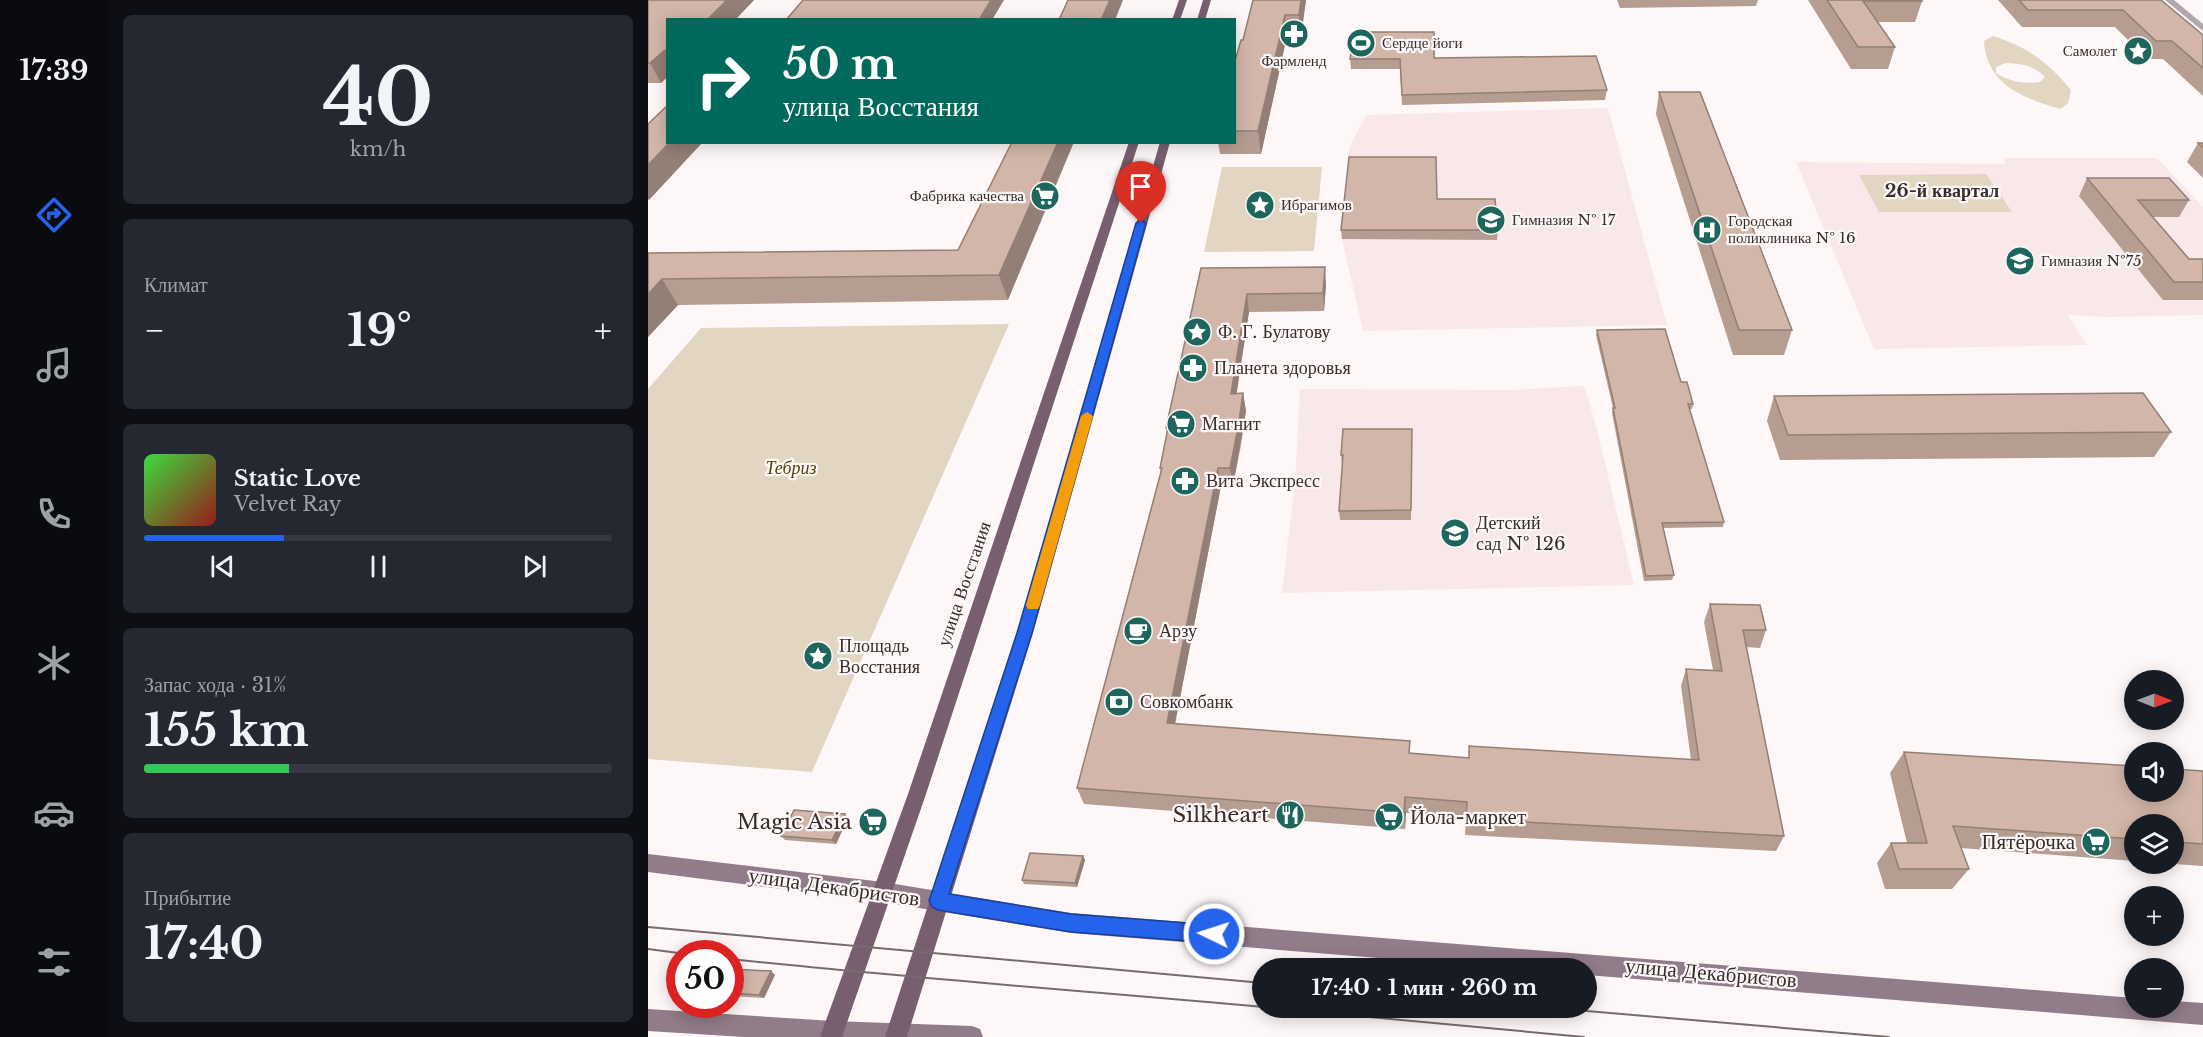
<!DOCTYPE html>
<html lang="ru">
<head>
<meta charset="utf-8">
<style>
	:root { --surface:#171b24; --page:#242831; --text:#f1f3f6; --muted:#9ea1a6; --line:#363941; --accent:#2563eb }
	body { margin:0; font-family:"Libre Baskerville",serif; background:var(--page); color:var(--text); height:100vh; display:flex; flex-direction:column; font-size:22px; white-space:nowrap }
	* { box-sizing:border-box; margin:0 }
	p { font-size:20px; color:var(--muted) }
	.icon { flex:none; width:33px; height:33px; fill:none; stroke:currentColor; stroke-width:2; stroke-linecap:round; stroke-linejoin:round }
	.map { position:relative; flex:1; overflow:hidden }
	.sheet { display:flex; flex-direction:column; gap:15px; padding:15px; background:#0d0f14; width:540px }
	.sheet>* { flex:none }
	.banner { position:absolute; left:18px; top:18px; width:570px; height:126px; border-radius:0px; box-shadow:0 3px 15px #0003; background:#00695c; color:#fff; overflow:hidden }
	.needle { width:39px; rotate:91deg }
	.tools { position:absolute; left:1476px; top:670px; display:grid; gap:12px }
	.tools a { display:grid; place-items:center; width:60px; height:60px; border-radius:50%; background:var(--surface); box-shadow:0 3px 15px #0003; font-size:30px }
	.speed { position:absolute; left:18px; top:940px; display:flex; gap:12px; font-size:30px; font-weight:700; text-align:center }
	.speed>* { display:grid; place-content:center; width:78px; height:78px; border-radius:50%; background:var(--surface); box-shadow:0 3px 15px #0003; line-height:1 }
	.speed .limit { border:9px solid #d22; background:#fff; color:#111 }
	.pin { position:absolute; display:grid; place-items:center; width:51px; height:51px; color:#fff; margin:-62px -26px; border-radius:50% 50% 50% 0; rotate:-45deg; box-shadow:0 0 6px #0007 }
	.pin .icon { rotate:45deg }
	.me { position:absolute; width:66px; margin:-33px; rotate:274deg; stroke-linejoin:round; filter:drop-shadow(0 0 4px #0008) }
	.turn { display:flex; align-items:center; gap:21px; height:126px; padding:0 18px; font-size:27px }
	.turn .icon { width:78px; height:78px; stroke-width:2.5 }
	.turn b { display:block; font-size:42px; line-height:51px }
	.big { font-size:45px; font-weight:800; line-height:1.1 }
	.sheet .tile { flex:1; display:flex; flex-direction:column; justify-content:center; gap:9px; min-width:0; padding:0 21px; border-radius:9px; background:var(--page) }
	.sheet .dial { align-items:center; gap:0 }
	.dial b { font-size:78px; line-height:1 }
	.song { display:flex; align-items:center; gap:18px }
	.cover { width:72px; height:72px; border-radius:9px; background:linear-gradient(135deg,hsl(120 70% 55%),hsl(0 70% 35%)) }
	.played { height:6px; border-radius:3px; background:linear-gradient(90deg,var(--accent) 30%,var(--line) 30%) }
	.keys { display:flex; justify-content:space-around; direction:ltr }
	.heat { display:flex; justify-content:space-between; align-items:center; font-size:33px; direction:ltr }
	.charge { height:9px; border-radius:4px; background:linear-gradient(90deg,#34c759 31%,var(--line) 0) }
	.trip { position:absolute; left:604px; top:958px; width:345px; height:60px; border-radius:30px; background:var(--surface); box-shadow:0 3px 15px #0003; font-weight:800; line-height:60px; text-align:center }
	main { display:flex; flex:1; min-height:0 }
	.tab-bar { display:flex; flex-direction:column; width:108px; justify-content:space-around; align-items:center; background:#090b0e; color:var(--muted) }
	.tab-bar .icon { width:42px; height:42px }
	.tab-bar .current { color:var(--accent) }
	.tab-bar b { font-size:27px; color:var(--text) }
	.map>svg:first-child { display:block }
</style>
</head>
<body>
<main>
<nav class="tab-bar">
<b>17:39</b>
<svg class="icon current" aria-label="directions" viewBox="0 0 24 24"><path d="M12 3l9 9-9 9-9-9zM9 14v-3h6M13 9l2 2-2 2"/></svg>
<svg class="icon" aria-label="music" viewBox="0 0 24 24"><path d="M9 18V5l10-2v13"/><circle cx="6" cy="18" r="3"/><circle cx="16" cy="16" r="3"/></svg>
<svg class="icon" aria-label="phone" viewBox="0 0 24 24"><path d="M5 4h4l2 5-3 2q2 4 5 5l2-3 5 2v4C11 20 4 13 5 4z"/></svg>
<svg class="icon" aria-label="climate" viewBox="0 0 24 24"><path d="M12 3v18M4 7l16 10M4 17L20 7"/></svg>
<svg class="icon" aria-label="car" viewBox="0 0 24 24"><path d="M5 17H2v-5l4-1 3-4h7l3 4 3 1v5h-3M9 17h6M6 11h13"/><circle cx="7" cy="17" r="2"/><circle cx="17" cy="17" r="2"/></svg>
<svg class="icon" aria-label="filters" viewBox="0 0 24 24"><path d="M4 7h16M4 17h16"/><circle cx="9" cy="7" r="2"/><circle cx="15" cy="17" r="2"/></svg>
</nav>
<section class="sheet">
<div class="tile dial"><b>40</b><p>km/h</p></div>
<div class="tile"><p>Климат</p>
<div class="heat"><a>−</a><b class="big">19°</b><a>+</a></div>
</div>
<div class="tile">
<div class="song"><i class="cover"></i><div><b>Static Love</b><p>Velvet Ray</p></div></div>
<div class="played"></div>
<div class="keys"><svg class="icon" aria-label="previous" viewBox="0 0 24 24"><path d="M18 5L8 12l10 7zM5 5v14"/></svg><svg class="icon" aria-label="pause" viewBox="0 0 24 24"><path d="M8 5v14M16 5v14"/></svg><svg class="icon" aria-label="next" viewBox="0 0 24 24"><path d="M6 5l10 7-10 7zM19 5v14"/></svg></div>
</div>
<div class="tile"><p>Запас хода · 31%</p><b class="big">155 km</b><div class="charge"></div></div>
<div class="tile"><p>Прибытие</p><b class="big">17:40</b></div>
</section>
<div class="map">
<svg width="1555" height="1037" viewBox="0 0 1555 1037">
	<rect width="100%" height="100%" fill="#fef7f8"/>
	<g fill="#f9e8e9">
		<path d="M 960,108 L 1019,325 L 715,331 L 694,239 L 701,148 L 718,115 Z"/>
		<path d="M 1355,158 L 1509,158 L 1555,207 L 1555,315 L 1461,317 L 1420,315 L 1439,345 L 1226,349 L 1148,162 L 1358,164 Z"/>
		<path d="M 936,386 L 949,429 L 986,585 L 634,593 L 647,482 L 652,389 L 864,390 Z"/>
	</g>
	<g fill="#e2d6c2" fill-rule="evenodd">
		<path d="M 1345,36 C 1381,48 1399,61 1423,90 L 1420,103 L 1413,109 C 1377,99 1338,85 1336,41 ZM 1358,63 C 1373,64 1386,65 1397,77 L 1392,82 C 1375,84 1362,82 1348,73 L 1348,67 Z"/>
		<path d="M 574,167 L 674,167 L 666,251 L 556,252 Z"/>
		<path d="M 1338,174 L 1364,212 L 1231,212 L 1211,175 Z"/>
		<path d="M 361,324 L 164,772 L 0,759 L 0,389 L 53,328 Z"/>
	</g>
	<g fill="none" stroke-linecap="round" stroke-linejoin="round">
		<path fill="#b3a5ae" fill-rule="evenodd" d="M 1517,0 L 1526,0 L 1555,24 L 1555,31 Z"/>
		<g fill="#917c8a" fill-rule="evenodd">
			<path d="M 0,854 L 235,882 L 423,913 L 1486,998 L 1486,1008 L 1526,1008 L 1526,1001 L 1555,1003 L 1555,1025 L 939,975 L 939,969 L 867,969 L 423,933 L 235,902 L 0,872 Z"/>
			<path d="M 0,1009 L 185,1021 L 324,1026 L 332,1029 L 335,1037 L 96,1037 L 0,1031 Z"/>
		</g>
		<g fill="#785f70" fill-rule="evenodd">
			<path d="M 531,0 L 539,0 L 532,20 L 524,20 Z"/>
			<path d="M 555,0 L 563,0 L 557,20 L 549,20 Z"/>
			<path d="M 481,142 L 491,142 L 278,794 L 194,1037 L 172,1037 L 260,794 Z"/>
			<path d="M 512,142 L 522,142 L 385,633 L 259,1037 L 237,1037 L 369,633 Z"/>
		</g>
		<g stroke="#776c6d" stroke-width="2">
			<path d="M 0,927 L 615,983"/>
			<path d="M 0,949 L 38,954"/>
			<path d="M 82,959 C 259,978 437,991 615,1007"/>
			<path d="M 624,1008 L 936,1037"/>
			<path d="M 904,1008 L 1241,1037"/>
		</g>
	</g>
	<g fill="#b59d91">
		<path d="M 0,0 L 106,0 L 87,20 L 20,20 L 20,76 L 13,83 L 0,83 Z"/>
		<path d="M 605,0 L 658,0 L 653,36 L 639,36 L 613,154 L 572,154 L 570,142 L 586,142 L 586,64 L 595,40 Z"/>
		<path d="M 969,0 L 1110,0 L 1108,6 L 972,8 Z"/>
		<path d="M 1160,0 L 1273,0 L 1274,1 L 1267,22 L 1229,22 L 1247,47 L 1240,69 L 1203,69 Z"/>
		<path d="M 1350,0 L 1513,0 L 1555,35 L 1555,96 L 1515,59 L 1499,59 L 1467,27 L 1374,27 Z"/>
		<path d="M 786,58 L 959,90 L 957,100 L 754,105 L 752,69 L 703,69 L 702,59 Z"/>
		<path d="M 1011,92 L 1144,330 L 1136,355 L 1085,355 L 1008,114 Z"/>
		<path d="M 364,142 L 360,300 L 30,305 L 0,337 L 0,253 L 310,250 Z"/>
		<path d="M 1550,143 L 1555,143 L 1555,178 L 1539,162 Z"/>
		<path d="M 1439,178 L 1541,200 L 1531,217 L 1505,217 L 1541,259 L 1555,259 L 1555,300 L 1515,300 L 1431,196 Z"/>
		<path d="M 789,199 L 850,230 L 849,240 L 694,239 L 693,230 Z"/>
		<path d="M 553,268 L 678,284 L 676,311 L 601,312 L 588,394 L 595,393 L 598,411 L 593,445 L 585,486 L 573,486 L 527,724 L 762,741 L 762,753 L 821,758 L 1043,760 L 1033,686 L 1038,669 L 1065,670 L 1056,622 L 1062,604 L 1118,630 L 1112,648 L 1098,647 L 1136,836 L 1128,851 L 817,835 L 818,817 L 758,813 L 757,829 L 436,804 L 429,788 L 513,473 L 512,468 L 519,433 L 518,428 Z"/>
		<path d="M 949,330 L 1033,382 L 1045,404 L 1044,409 L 1041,409 L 1076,522 L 1075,527 L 1015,528 L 1026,575 L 1024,580 L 996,581 L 964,413 L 965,408 L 948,335 Z"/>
		<path d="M 1126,396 L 1523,432 L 1506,457 L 1132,460 L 1119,421 Z"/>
		<path d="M 764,429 L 763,520 L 692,520 L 691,511 L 695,464 L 694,464 L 693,455 Z"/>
		<path d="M 1256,752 L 1555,771 L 1555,866 L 1526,864 L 1526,825 L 1486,825 L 1486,861 L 1313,848 L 1321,869 L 1304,889 L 1237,889 L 1229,863 L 1243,843 L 1259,843 L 1242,773 Z"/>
		<path d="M 200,818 L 188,844 L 137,840 L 133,836 Z"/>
		<path d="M 437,860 L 429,887 L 376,884 L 374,880 Z"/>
		<path d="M 82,969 L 127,975 L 116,998 L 82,996 Z"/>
	</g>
	<g fill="#937f76">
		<path d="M 79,0 L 106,0 L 87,20 L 59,20 Z"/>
		<path d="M 343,0 L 356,0 L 344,20 L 331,20 Z"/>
		<path d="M 462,0 L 475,0 L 467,20 L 453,20 Z"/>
		<path d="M 653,0 L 658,0 L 653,36 L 651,15 Z"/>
		<path d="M 637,15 L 639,36 L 613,154 L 610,131 Z"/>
		<path d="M 17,50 L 20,55 L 20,76 L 13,83 L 2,63 Z"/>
		<path d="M 22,142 L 55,142 L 1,200 L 0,199 L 0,165 Z"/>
		<path d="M 410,142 L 426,142 L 360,300 L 351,275 Z"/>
		<path d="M 677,267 L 678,284 L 676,311 L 675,293 Z"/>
		<path d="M 14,279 L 30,305 L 0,337 L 0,294 Z"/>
		<path d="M 599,294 L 601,312 L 586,411 L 583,394 Z"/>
		<path d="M 595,393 L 598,411 L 585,486 L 582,468 Z"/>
		<path d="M 570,468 L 573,486 L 524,739 L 519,723 Z"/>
		<path d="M 757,797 L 758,813 L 757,829 L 756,813 Z"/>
		<path d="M 197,814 L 200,818 L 188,844 L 184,840 Z"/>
		<path d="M 435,856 L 437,860 L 429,887 L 427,883 Z"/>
		<path d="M 123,971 L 127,975 L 116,998 L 111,995 Z"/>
	</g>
	<g fill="#d2b6a9" stroke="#937f76" stroke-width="1.5">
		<path d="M 0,0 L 79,0 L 59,20 L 20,20 L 20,50 L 17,50 L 2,63 L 0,63 Z"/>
		<path d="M 155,0 L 343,0 L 331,20 L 138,20 Z"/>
		<path d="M 420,0 L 462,0 L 453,20 L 411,20 Z"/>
		<path d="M 605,0 L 653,0 L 651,15 L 637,15 L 610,131 L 586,131 L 586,64 L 593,40 L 595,40 Z"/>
		<path d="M 1179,0 L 1273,0 L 1274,1 L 1215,1 L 1247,47 L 1210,47 Z"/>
		<path d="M 1371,0 L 1513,0 L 1555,35 L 1555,68 L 1524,41 L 1508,41 L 1475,10 L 1380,10 Z"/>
		<path d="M 706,32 L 786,32 L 786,58 L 948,56 L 959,90 L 754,95 L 752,59 L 702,59 Z"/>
		<path d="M 1011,92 L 1052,92 L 1144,330 L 1091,330 Z"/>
		<path d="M 20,105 L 20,142 L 22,142 L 0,165 L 0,124 Z"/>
		<path d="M 364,142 L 410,142 L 351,275 L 14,279 L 0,294 L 0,253 L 310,250 Z"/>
		<path d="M 1550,143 L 1555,143 L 1555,148 Z"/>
		<path d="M 701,157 L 788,157 L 789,199 L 847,199 L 850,230 L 693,230 Z"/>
		<path d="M 1439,178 L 1521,178 L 1541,200 L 1490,200 L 1541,259 L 1555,259 L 1555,282 L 1526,282 Z"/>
		<path d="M 677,267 L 675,293 L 599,294 L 583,394 L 595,393 L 590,428 L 582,468 L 570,468 L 519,723 L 762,741 L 761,753 L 821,758 L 821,746 L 1051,760 L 1038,669 L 1074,671 L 1062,604 L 1112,605 L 1118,630 L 1095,630 L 1136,836 L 818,819 L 819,802 L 757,797 L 756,813 L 429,788 L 514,468 L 512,468 L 520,428 L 518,428 L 553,268 Z"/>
		<path d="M 1017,329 L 1033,382 L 1039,382 L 1045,404 L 1040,404 L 1076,522 L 1014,523 L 1026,575 L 998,576 L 965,408 L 967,408 L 949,330 Z"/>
		<path d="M 1495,393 L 1523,432 L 1140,435 L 1126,396 Z"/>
		<path d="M 695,429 L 764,429 L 763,510 L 691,511 L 695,455 L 693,455 Z"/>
		<path d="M 1256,752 L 1486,766 L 1486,792 L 1526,792 L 1526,769 L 1555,771 L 1555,844 L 1526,842 L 1526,825 L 1486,825 L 1486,839 L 1305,826 L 1321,869 L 1251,869 L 1243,843 L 1279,843 Z"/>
		<path d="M 146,810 L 197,814 L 184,840 L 133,836 Z"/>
		<path d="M 382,853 L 435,856 L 427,883 L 374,880 Z"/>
		<path d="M 82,969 L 123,971 L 111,995 L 82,993 Z"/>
	</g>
	<path fill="#2563eb" stroke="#184099" stroke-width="1.5" d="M 493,220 L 498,223 L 384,633 L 301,894 L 423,914 L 566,925 L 573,927 L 576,934 L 573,940 L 566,943 L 423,932 L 290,910 L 284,907 L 281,901 L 369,633 L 488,223 Z"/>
	<path fill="#f59e0b" d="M 439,412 L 445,416 L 392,605 L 390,609 L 380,609 L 378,605 L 433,416 Z"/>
	<defs>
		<g id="pharmacy-disc" transform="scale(1.5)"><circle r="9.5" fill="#1d665d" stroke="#fef7f8"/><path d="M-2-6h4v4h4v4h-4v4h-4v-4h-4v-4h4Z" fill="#fff"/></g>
		<g id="stadium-disc" transform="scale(1.5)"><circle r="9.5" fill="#1d665d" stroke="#fef7f8"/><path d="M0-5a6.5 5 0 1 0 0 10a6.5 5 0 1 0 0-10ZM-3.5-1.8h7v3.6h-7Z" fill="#fff"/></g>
		<g id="sight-disc" transform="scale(1.5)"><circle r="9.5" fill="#1d665d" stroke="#fef7f8"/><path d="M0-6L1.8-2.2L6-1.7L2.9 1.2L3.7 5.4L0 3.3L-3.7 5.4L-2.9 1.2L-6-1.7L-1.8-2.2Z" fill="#fff"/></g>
		<g id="supermarket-disc" transform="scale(1.5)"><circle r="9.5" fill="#1d665d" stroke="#fef7f8"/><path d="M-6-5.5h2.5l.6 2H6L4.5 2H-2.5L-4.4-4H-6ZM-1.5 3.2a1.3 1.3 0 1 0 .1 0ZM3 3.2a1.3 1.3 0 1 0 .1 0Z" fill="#fff"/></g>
		<g id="school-disc" transform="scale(1.5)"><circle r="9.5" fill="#1d665d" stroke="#fef7f8"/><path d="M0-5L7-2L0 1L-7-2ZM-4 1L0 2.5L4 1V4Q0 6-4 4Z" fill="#fff"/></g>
		<g id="hospital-disc" transform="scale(1.5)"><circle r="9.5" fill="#1d665d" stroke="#fef7f8"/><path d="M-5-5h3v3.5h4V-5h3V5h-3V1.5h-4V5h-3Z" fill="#fff"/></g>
		<g id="cafe-disc" transform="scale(1.5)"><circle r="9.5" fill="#1d665d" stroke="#fef7f8"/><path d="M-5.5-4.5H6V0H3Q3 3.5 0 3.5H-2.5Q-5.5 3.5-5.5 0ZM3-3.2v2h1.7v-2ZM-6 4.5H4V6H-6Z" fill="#fff"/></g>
		<g id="bank-disc" transform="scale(1.5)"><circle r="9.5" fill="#1d665d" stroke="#fef7f8"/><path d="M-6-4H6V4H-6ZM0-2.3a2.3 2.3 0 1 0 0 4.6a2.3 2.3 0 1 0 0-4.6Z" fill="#fff"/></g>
		<g id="restaurant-disc" transform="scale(1.5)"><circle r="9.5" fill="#1d665d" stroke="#fef7f8"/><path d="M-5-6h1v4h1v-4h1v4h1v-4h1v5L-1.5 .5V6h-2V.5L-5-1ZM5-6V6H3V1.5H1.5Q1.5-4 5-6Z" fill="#fff"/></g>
	</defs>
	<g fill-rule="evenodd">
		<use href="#pharmacy-disc" x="646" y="34"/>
		<use href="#stadium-disc" x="713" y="43"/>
		<use href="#sight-disc" x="1490" y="51"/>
		<use href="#supermarket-disc" x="397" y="196"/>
		<use href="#sight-disc" x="612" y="205"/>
		<use href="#school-disc" x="843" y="220"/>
		<use href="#hospital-disc" x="1059" y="230"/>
		<use href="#school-disc" x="1372" y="261"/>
		<use href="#sight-disc" x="549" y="332"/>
		<use href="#pharmacy-disc" x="545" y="368"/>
		<use href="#supermarket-disc" x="533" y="424"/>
		<use href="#pharmacy-disc" x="537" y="481"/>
		<use href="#school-disc" x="807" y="533"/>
		<use href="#cafe-disc" x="490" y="631"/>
		<use href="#sight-disc" x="170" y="656"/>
		<use href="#bank-disc" x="471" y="702"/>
		<use href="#restaurant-disc" x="642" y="815"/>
		<use href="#supermarket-disc" x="741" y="817"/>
		<use href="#supermarket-disc" x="225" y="822"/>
		<use href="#supermarket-disc" x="1448" y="842"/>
	</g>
	<g text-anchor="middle" stroke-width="4.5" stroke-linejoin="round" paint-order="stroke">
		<g font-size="15" fill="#382b2c" stroke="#fef7f8" text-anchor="start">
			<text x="734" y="48">Сердце йоги</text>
			<text x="1469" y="56" text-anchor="end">Самолет</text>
			<text x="646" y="66" text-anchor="middle">Фармленд</text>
			<text x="376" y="201" text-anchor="end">Фабрика качества</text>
			<text x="633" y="210">Ибрагимов</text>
			<text x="864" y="225">Гимназия № 17</text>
			<text x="1080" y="226">Городская<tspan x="1080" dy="17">поликлиника № 16</tspan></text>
			<text x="1393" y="266">Гимназия №75</text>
		</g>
		<g font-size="18" font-weight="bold" fill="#382b2c" stroke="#fef7f8">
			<text x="1294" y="197">26-й квартал</text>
		</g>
		<g font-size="18" fill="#382b2c" stroke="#fef7f8" text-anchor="start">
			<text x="570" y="338">Ф. Г. Булатову</text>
			<text x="566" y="374">Планета здоровья</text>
			<text x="554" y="430">Магнит</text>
			<text x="558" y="487">Вита Экспресс</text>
			<text x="828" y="529">Детский<tspan x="828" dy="21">сад № 126</tspan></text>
			<text x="511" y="637">Арзу</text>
			<text x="191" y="652">Площадь<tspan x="191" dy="21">Восстания</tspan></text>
			<text x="492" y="708">Совкомбанк</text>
		</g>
		<g font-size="18" font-style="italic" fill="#5b4005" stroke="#fef7f8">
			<text x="143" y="474">Тебриз</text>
		</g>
		<g font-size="18" fill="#382b2c" stroke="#fef7f8">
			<text transform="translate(316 584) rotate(-71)" y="6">улица Восстания</text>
		</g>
		<g font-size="21" fill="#382b2c" stroke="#fef7f8" text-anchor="end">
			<text x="621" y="822">Silkheart</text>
			<text x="762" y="824" text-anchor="start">Йола-маркет</text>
			<text x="204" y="829">Magic Asia</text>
			<text x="1427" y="849">Пятёрочка</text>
		</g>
		<g font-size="21" fill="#382b2c" stroke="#fef7f8">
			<text transform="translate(186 887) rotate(8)" y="7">улица Декабристов</text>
			<text transform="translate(1063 973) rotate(5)" y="7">улица Декабристов</text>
		</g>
	</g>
</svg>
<div class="tools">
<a><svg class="needle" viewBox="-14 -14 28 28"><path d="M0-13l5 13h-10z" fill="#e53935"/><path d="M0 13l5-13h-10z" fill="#9ea1a6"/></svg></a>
<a><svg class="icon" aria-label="sound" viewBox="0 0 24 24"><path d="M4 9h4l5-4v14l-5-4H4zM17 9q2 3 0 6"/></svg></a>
<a><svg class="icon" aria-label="layers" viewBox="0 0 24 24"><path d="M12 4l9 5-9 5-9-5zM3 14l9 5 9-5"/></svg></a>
<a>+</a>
<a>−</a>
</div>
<div class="speed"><div class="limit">50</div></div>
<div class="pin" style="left:493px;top:223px;background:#d93025"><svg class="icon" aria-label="arrive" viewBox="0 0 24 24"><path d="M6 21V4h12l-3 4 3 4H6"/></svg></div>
<svg class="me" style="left:566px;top:934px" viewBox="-20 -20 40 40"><circle r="17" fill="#2563eb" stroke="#fff" stroke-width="3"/><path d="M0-11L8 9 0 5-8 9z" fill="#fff"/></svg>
<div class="trip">17:40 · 1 мин · 260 m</div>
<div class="banner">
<div class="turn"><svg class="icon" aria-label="right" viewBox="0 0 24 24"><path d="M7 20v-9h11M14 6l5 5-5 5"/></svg><div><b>50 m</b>улица Восстания</div></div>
</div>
</div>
</main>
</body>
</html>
